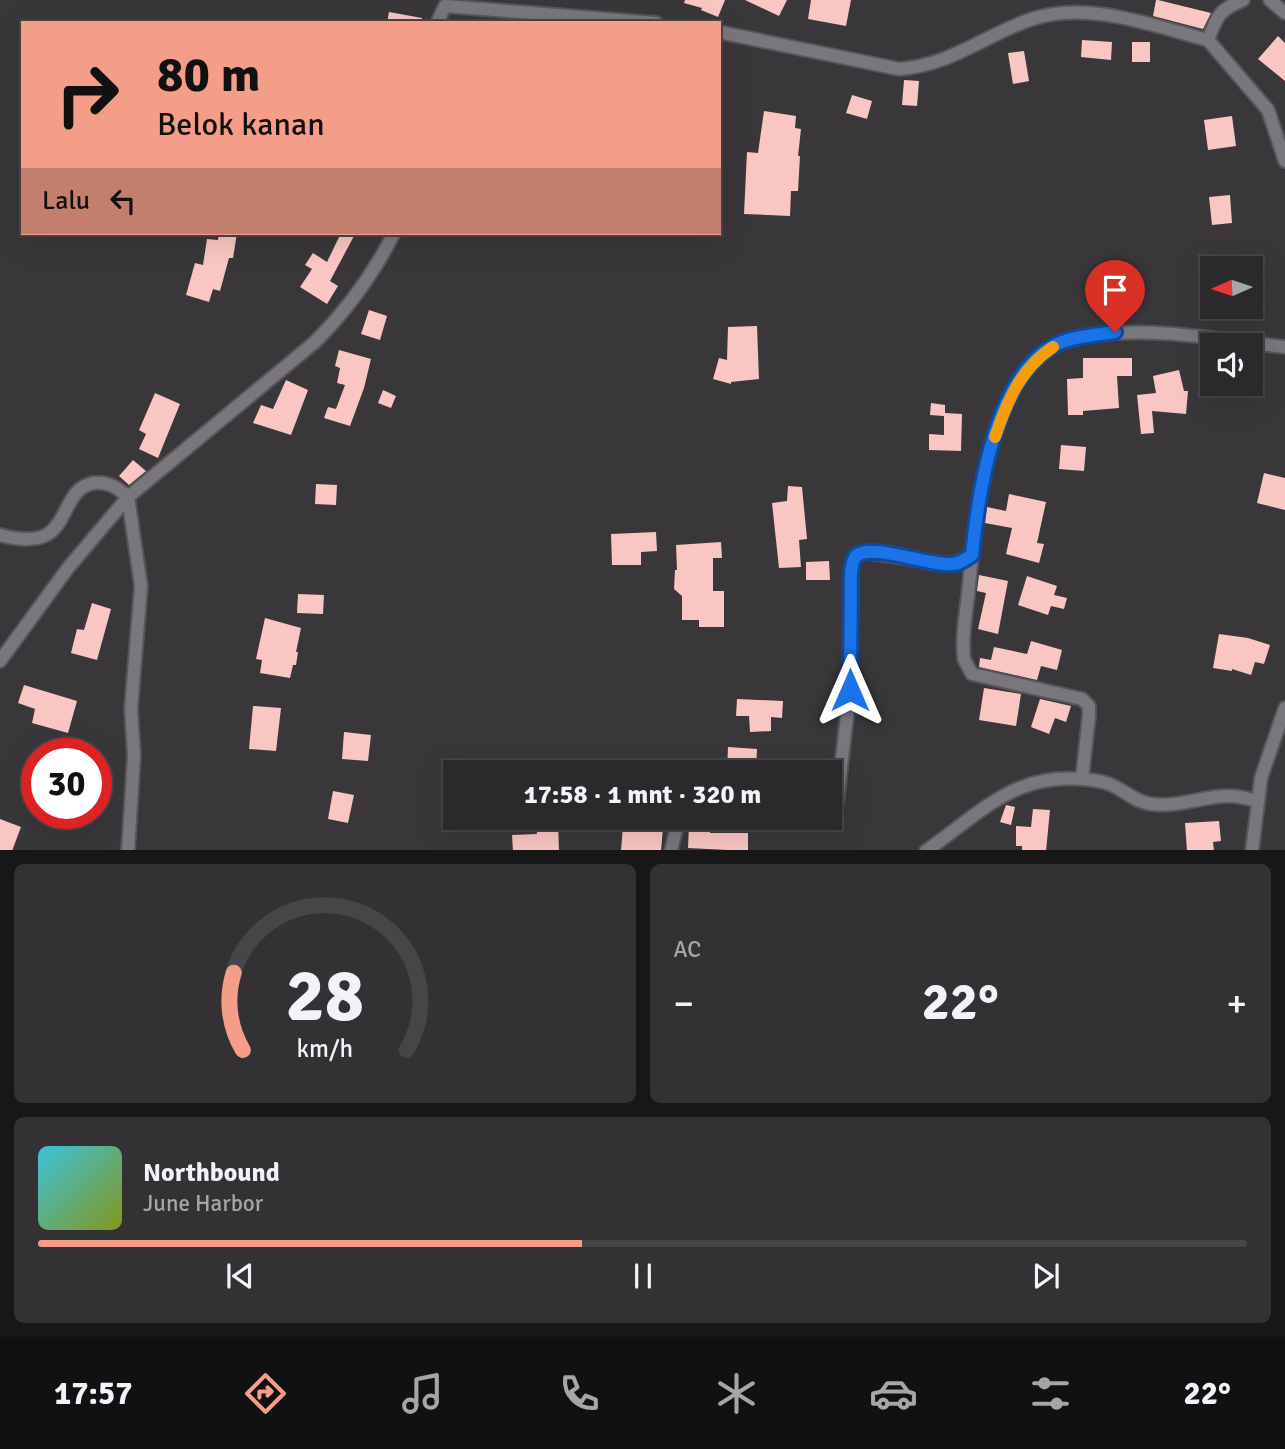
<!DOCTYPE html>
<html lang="id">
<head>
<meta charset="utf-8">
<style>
	:root { --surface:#2b292c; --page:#333134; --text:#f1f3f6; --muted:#a6a6a9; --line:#474548; --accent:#f49e8a }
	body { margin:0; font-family:Signika,sans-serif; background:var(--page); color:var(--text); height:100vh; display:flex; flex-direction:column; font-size:26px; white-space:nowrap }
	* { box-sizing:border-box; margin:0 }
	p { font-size:23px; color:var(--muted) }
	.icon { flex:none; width:38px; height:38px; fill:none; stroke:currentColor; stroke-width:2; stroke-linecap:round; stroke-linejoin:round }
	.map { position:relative; height:850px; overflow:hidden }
	.details { display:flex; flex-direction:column; gap:14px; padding:14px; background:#181718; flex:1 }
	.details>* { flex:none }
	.guide { position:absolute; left:21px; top:21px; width:700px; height:214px; border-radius:0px; box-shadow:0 7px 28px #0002,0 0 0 2px var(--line); background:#f49e8a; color:#111; overflow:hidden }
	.needle { width:46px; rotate:267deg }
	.buttons { position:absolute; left:1200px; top:256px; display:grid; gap:14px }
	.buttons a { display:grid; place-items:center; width:63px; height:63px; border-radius:0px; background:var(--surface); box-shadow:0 7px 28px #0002,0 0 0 2px var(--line); font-size:35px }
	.speed { position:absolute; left:21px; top:738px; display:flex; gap:14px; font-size:35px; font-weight:700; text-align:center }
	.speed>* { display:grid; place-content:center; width:91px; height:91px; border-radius:50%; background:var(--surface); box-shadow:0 7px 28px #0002,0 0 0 2px var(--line); line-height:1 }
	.speed .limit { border:10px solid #d22; background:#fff; color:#111 }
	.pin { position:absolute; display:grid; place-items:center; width:60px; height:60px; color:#fff; margin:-72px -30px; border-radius:50% 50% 50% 0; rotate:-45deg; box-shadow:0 0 7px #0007 }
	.pin .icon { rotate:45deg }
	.me { position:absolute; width:77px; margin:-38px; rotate:0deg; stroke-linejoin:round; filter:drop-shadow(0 0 5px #0008) }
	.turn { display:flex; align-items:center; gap:24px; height:147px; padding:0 21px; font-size:32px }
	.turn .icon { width:91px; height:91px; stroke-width:2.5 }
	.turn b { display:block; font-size:49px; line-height:60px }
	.then { display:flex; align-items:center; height:66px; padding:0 21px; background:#0003; gap:14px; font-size:26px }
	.big { font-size:52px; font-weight:700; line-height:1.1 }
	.details .tile { flex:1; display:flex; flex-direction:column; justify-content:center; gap:10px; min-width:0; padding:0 24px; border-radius:10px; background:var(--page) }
	.details .dial { align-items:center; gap:0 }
	.dial svg { height:182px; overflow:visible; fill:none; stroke:var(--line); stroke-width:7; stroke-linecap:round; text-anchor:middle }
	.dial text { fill:var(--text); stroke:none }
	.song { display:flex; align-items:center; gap:21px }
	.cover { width:84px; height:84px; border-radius:10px; background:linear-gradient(135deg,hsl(190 70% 55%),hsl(70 70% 35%)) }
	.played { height:7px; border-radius:4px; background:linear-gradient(90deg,var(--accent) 45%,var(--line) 45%) }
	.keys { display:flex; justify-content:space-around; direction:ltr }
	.heat { display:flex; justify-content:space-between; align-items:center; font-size:38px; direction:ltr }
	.details .tiles { flex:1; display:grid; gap:14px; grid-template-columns:1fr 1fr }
	.tile:last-child { grid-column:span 2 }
	.trip { position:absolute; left:443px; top:760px; width:399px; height:70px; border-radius:0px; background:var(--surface); box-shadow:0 7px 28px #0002,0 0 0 2px var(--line); font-weight:700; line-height:70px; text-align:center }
	.dock { display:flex; height:112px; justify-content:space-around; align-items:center; background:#111012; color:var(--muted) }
	.dock .icon { width:49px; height:49px }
	.dock .active { color:var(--accent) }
	.dock b { font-size:32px; color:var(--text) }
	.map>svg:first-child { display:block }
</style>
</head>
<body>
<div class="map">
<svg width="1285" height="851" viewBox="0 0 1285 851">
	<rect width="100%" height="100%" fill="#39373a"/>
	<g fill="#fac6c3">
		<path d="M 685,0 L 725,0 L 718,17 L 701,10 L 702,8 L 684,3 Z"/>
		<path d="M 745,0 L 787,0 L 779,16 Z"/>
		<path d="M 811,0 L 851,0 L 846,26 L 808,19 Z"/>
		<path d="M 1156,0 L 1158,0 L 1211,13 L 1203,29 L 1153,16 Z"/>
		<path d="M 389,12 L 422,18 L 421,23 L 387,23 Z"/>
		<path d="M 1278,36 L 1285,43 L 1285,81 L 1258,59 Z"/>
		<path d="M 1082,40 L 1112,42 L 1111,60 L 1081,57 Z"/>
		<rect x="1132" y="42" width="18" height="20"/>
		<path d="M 1024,51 L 1029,81 L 1013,84 L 1008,53 Z"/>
		<path d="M 904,80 L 919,81 L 917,106 L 902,105 Z"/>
		<path d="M 852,95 L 872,101 L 867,119 L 846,113 Z"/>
		<path d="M 764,111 L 796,116 L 795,128 L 801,129 L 798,156 L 800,156 L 798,191 L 791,191 L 790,216 L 744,214 L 747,152 L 758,153 Z"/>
		<path d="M 1232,116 L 1236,146 L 1208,150 L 1204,120 Z"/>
		<path d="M 1230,195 L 1232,223 L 1212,225 L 1209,197 Z"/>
		<path d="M 219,233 L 237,233 L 233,258 L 229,258 L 220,291 L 213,289 L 209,302 L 186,295 L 195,263 L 203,265 L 207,239 L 218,240 Z"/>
		<path d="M 341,233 L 354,236 L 330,281 L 338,286 L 327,304 L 300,287 L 312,269 L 305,265 L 313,253 L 327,262 Z"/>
		<path d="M 369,310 L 387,316 L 380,340 L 361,334 Z"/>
		<path d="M 757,326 L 759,379 L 731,382 L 731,384 L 713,379 L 719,358 L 727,360 L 728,327 Z"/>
		<path d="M 339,350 L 371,359 L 364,388 L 350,426 L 324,418 L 328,407 L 336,409 L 345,385 L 337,383 L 340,368 L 335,366 Z"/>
		<path d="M 1083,358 L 1132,358 L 1132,376 L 1117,376 L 1119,408 L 1083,411 L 1083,415 L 1068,415 L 1067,379 L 1083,378 Z"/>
		<path d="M 1179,370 L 1184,391 L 1188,391 L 1186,414 L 1152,411 L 1154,433 L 1141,434 L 1137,395 L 1156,393 L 1153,376 Z"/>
		<path d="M 286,380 L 308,390 L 291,435 L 253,423 L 261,405 L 273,409 Z"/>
		<path d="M 383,390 L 396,396 L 391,408 L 378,403 Z"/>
		<path d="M 155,393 L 180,404 L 158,458 L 139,449 L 146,434 L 139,430 Z"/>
		<path d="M 931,403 L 945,405 L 945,413 L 962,414 L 961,451 L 929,450 L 929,434 L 944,435 L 944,416 L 930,415 Z"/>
		<path d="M 1061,445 L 1086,447 L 1084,471 L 1059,469 Z"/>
		<path d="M 133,460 L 146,471 L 129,485 L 119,476 Z"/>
		<path d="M 1264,473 L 1285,478 L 1285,510 L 1257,503 Z"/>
		<path d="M 316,484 L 337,485 L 336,505 L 315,504 Z"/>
		<path d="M 788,486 L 802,487 L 807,539 L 799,540 L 801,567 L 779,568 L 772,503 L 787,501 Z"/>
		<path d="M 1009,494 L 1046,502 L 1037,543 L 1044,544 L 1039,563 L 1006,554 L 1012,528 L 985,523 L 987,507 L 1006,511 Z"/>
		<path d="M 656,532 L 657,551 L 641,552 L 641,565 L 612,565 L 611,534 Z"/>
		<path d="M 721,542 L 722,558 L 713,558 L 713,591 L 724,591 L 724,627 L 699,627 L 699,620 L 682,620 L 682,596 L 674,589 L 675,570 L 677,570 L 676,545 Z"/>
		<path d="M 829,561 L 830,580 L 806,580 L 806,562 Z"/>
		<path d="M 979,575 L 1008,581 L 998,634 L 978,629 L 986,593 L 977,591 Z"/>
		<path d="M 1027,576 L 1057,586 L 1054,595 L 1067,598 L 1064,609 L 1051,606 L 1048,615 L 1018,605 Z"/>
		<path d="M 298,594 L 324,595 L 323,614 L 297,613 Z"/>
		<path d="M 92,603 L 111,609 L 97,660 L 71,653 L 77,629 L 84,630 Z"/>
		<path d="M 265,618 L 301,628 L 296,652 L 298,652 L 296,665 L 293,665 L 290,678 L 260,673 L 262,660 L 256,659 Z"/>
		<path d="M 1219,634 L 1248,638 L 1270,645 L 1264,664 L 1255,662 L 1251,675 L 1232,669 L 1232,671 L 1213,668 Z"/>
		<path d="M 1031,641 L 1062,650 L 1057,670 L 1041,666 L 1037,680 L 979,667 L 980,658 L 991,660 L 994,647 L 1027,654 Z"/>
		<path d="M 24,685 L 77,701 L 68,733 L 32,723 L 35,709 L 18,703 Z"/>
		<path d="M 984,688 L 1021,694 L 1016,726 L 979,720 Z"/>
		<path d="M 737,699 L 783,701 L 782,718 L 771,717 L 771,731 L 750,732 L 749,716 L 736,716 Z"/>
		<path d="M 1040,699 L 1071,706 L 1066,722 L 1055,718 L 1049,734 L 1031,727 Z"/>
		<path d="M 253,706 L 281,708 L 276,751 L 249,749 Z"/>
		<path d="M 344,732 L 371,735 L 368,761 L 342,759 Z"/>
		<path d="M 728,747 L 757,749 L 756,772 L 727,772 Z"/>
		<path d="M 780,762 L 813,766 L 812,772 L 779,772 Z"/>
		<path d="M 333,791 L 354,795 L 348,823 L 328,819 Z"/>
		<path d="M 1006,805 L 1015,807 L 1011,825 L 1000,822 Z"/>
		<path d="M 1033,809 L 1050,810 L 1046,851 L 1022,851 L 1022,846 L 1016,846 L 1016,826 L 1031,827 Z"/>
		<path d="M 0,819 L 21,827 L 12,851 L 0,851 Z"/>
		<path d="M 558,821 L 559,851 L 513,851 L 512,835 L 537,834 L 536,822 Z"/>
		<path d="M 1219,821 L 1221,841 L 1213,842 L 1214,851 L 1187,851 L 1185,823 Z"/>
		<path d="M 689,824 L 711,825 L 710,833 L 748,833 L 748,851 L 688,848 Z"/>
		<path d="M 623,825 L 663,828 L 661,851 L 621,851 Z"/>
	</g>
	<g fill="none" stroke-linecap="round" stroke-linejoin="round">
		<g stroke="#575559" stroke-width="16">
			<g id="street">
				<path d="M 1243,0 C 1219,10 1217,16 1208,40 L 1268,110 L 1285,161"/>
				<path d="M 1270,0 L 1285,13"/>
				<path d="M 437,23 L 445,6 L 656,23"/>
				<path d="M 719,32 L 899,69 C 951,65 982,37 1029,20 C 1087,0 1151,25 1208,40"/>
				<path d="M 0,535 C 14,539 35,542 48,534 C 68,521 67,487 94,483 C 108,481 118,488 128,497 L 141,586 L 131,709 L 134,755 L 128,851"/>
				<path d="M 0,661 L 68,568 L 128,497 L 315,342 C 347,310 374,273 394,233"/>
				<path d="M 1082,779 L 1089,716 L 1089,706 L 1082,699 L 972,674 L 964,659 C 961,636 967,609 969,585 C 976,514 988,368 1068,340 C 1076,337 1085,337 1094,335 C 1158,327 1222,340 1285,347"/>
				<path d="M 830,811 L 837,802 L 850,690 L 852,562 L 857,555 L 864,552 L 951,565 L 972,555"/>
				<path d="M 671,851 L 679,817"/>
				<path d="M 926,851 C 988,807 1021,766 1103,782 C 1121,786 1133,802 1151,804 C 1178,808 1205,795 1231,796 C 1239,796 1249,799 1257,801"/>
				<path d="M 1252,851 L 1261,778 L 1285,708"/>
			</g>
		</g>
		<use href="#street" stroke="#7a777c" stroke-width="12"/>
	</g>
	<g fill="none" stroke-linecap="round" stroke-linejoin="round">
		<g stroke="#114b97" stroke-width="18">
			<path id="route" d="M 850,690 L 851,572 C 852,566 852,561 856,556 C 871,542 931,567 952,564 C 959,564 966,559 972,555 C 978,494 995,374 1057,344 C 1075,336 1096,335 1115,332"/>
		</g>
		<use href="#route" stroke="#1a73e8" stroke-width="12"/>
		<path stroke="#f59e0b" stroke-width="12" d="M 995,437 C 1007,402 1020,369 1053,347"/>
	</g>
</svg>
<div class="buttons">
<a><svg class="needle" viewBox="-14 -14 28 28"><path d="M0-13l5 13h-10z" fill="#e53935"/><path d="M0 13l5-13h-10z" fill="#a6a6a9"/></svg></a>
<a><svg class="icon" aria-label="sound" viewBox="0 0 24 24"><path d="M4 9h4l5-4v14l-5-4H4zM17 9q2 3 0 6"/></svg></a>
</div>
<div class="speed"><div class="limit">30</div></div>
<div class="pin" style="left:1115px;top:332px;background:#d93025"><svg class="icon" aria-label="arrive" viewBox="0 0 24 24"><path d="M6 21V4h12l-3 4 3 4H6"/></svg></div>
<svg class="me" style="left:850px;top:690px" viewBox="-20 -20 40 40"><path d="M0-17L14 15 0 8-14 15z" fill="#1a73e8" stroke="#fff" stroke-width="4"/></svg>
<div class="trip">17:58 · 1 mnt · 320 m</div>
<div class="guide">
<div class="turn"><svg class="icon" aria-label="right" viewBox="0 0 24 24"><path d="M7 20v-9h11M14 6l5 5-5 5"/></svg><div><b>80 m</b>Belok kanan</div></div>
<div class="then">Lalu<svg class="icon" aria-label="left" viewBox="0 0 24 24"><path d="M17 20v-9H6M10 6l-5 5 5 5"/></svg></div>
</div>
</div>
<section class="details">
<div class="tiles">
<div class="tile dial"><svg viewBox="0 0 100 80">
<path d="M14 69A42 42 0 1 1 86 69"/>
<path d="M14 69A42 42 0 0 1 10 35" stroke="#f49e8a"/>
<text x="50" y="56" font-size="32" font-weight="700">28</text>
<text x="50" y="72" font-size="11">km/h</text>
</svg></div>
<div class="tile"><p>AC</p>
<div class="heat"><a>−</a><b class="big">22°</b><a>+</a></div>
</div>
<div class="tile">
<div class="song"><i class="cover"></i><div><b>Northbound</b><p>June Harbor</p></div></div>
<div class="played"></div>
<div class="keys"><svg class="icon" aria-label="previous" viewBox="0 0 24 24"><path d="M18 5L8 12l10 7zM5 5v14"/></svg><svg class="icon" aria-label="pause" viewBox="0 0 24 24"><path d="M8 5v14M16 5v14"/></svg><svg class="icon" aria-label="next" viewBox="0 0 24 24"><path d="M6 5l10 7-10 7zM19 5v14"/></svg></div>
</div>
</div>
</section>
<nav class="dock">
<b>17:57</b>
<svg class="icon active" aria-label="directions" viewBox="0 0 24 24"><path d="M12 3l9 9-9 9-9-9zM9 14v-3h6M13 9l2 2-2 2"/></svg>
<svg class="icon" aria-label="music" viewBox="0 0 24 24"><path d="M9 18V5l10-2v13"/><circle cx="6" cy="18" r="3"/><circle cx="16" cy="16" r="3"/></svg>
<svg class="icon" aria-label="phone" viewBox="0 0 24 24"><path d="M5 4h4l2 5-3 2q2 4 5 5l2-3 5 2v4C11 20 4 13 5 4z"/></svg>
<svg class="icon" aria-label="climate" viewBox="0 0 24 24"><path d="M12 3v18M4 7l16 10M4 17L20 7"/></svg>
<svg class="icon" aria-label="car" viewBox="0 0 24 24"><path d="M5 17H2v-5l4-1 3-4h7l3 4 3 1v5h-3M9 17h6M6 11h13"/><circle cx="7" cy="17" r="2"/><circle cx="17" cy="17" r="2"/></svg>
<svg class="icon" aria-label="filters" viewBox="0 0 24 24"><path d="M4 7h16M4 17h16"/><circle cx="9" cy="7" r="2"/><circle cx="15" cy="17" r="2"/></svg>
<b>22°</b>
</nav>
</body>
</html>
